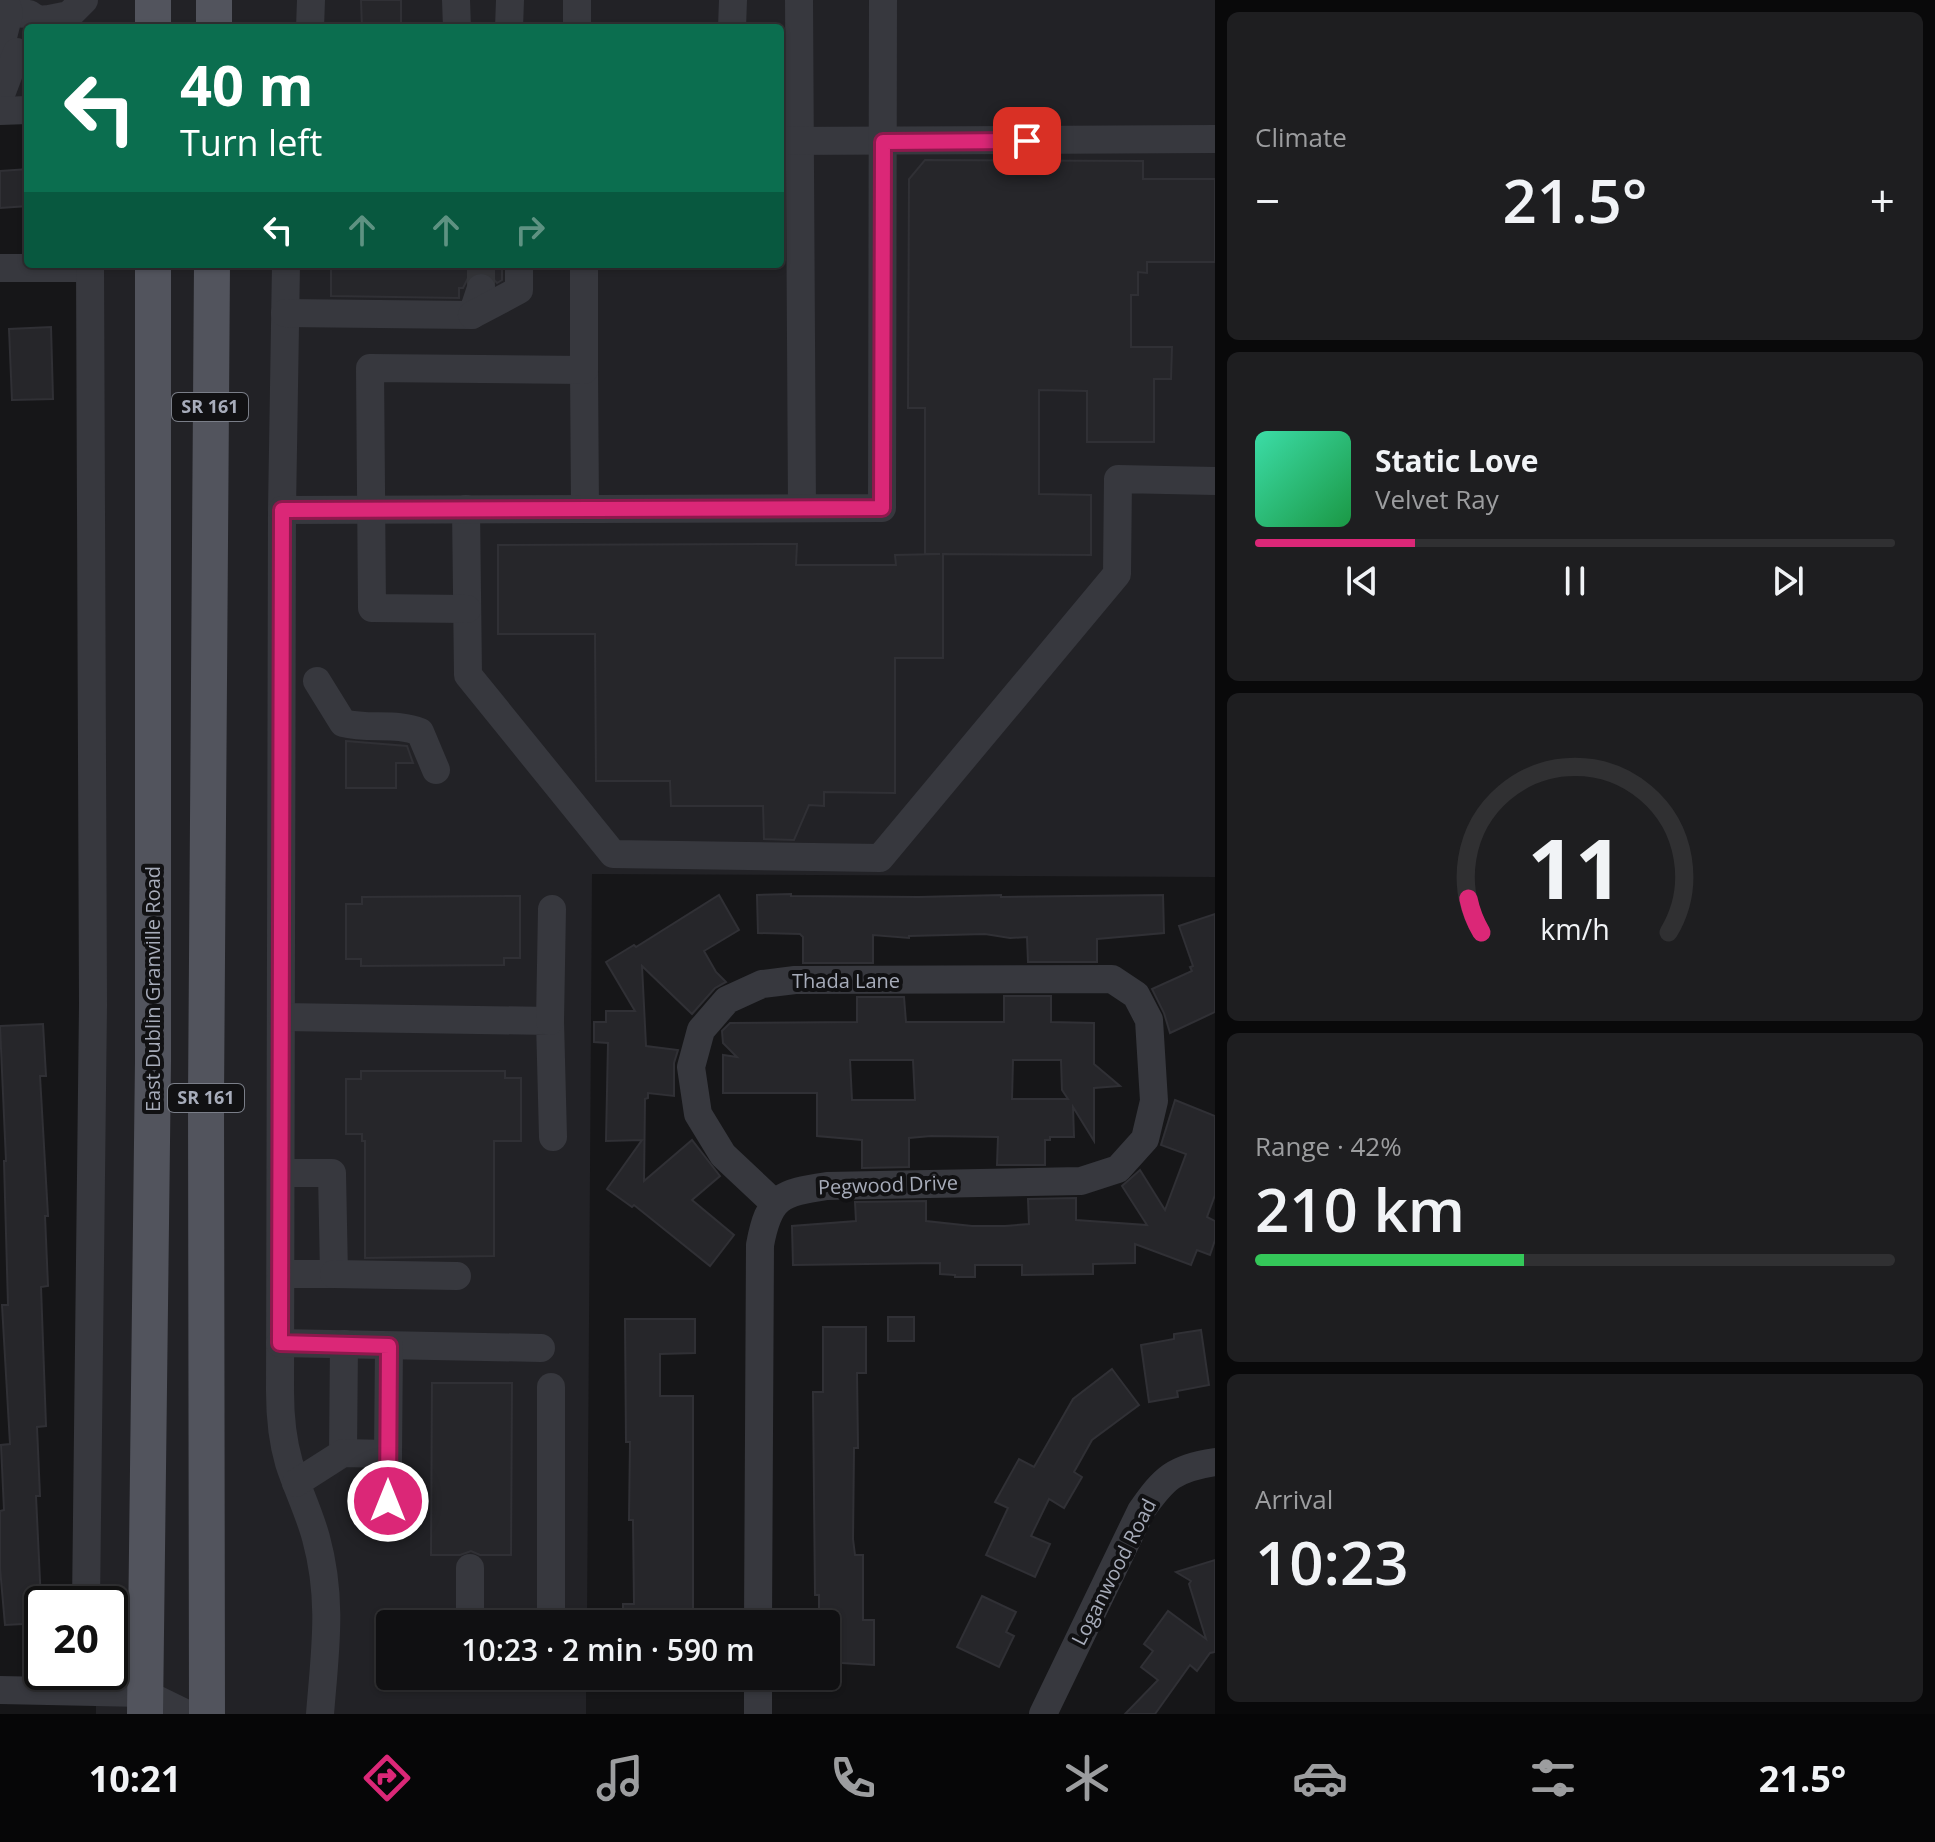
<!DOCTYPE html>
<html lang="en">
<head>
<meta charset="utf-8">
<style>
	:root { --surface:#101012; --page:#1e1e20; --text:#f1f3f6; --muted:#9c9d9f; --line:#303032; --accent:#db2777 }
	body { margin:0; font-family:"Open Sans",sans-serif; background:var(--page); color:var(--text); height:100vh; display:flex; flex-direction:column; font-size:30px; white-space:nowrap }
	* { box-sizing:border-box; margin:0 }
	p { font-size:26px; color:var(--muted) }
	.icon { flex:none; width:44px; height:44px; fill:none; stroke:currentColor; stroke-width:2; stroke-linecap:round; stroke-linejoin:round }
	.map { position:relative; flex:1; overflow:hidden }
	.panel { display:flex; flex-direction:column; gap:12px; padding:12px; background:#09090a; width:720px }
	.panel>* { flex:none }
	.guide { position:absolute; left:24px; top:24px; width:760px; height:244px; border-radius:8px; box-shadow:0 2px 6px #0004,0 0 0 2px var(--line); background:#0b6e4f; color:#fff; overflow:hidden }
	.speed { position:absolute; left:24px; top:1586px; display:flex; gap:16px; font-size:40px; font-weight:700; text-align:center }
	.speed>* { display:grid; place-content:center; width:104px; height:104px; border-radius:50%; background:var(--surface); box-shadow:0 2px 6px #0004,0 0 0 2px var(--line); line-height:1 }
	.speed .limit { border:4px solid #111; border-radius:12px; background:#fff; color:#111 }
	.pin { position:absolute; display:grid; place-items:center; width:68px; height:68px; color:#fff; margin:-34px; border-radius:16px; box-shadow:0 4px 12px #0006 }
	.me { position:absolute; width:88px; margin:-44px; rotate:0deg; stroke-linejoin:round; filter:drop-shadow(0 0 6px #0008) }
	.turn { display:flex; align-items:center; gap:28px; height:168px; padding:0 24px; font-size:36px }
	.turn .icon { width:104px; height:104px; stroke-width:2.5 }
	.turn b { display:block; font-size:56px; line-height:68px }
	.lanes { display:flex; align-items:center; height:76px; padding:0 24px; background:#0003; justify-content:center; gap:40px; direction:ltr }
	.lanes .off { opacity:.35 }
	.big { font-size:60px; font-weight:600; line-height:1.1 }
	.panel .tile { flex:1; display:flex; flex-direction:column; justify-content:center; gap:12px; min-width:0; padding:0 28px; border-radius:12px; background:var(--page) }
	.panel .dial { align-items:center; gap:0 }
	.dial svg { height:208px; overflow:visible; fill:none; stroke:var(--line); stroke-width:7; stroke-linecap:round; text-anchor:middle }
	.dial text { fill:var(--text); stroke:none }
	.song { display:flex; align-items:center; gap:24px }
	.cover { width:96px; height:96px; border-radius:12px; background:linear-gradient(135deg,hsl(160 70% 55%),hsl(140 70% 35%)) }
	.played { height:8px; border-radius:4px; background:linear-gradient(90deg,var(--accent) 25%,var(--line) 25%) }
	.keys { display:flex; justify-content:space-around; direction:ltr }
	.heat { display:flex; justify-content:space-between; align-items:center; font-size:44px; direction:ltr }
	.charge { height:12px; border-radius:6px; background:linear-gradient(90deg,#34c759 42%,var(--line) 0) }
	.trip { position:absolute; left:376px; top:1610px; width:464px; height:80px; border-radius:8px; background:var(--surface); box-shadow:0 2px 6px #0004,0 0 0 2px var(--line); font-weight:600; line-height:80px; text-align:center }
	.tab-bar { display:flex; height:128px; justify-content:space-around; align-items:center; background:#060607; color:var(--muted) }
	.tab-bar .icon { width:56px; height:56px }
	.tab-bar .on { color:var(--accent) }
	.tab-bar b { font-size:36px; color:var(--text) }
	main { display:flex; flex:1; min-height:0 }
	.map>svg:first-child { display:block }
</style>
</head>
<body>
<main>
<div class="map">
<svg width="1215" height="1714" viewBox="0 0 1215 1714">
	<rect width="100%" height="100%" fill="#161618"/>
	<path fill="#222226" d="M 0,0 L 1215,0 L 1215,877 L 592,874 L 587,1624 L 390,1624 L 390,1676 L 586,1676 L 586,1714 L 96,1714 L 96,1672 L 110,1672 L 110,1604 L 95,1604 L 91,264 L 780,264 L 780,28 L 28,28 L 28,118 L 0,118 Z"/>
	<g fill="#26262a" stroke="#303035" stroke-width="2" fill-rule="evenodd">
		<path d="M 361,0 L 401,0 L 401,28 L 362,28 Z"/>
		<path d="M 925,160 L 1143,161 L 1143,179 L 1215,179 L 1215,262 L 1147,262 L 1147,273 L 1138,272 L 1138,295 L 1131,295 L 1131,347 L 1172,347 L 1171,379 L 1154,379 L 1154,442 L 1087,442 L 1087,391 L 1039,390 L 1039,494 L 1091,495 L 1091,555 L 943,554 L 943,658 L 895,658 L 895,793 L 824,792 L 824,806 L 809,805 L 794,840 L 764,839 L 763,806 L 671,806 L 670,781 L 596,781 L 595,634 L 498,634 L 498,545 L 797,544 L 796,565 L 896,565 L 895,555 L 940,554 L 925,554 L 925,408 L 908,408 L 909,179 Z"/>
		<path d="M 28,169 L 28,206 L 0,208 L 0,171 Z"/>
		<path d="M 331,264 L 502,264 L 502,280 L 497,283 L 487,272 L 477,272 L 469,276 L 463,288 L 459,288 L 459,298 L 331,296 Z"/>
		<path d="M 51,327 L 53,399 L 12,400 L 9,329 Z"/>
		<path d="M 346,741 L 407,746 L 413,763 L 396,763 L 396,788 L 346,788 Z"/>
		<path d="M 791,894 L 791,896 L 919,897 L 1001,895 L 1001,897 L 1163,895 L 1164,933 L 1097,939 L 1097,962 L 1028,962 L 1027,937 L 1010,938 L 985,934 L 909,936 L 909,938 L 873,935 L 873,963 L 803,963 L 803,937 L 800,934 L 758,933 L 757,895 Z"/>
		<path d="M 719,895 L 739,930 L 704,951 L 716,972 L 726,982 L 715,988 L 692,1014 L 642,966 L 646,1046 L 678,1050 L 674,1063 L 674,1096 L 648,1093 L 648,1098 L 645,1099 L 644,1181 L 692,1140 L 720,1176 L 692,1200 L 734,1235 L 710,1266 L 634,1205 L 632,1207 L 607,1189 L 642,1140 L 606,1141 L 608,1043 L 594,1042 L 594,1022 L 606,1022 L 606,1011 L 635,1011 L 606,962 L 634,945 L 636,947 Z"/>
		<path d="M 520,896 L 520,958 L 504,958 L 504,965 L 361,966 L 361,959 L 346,959 L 346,904 L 362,904 L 362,897 Z"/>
		<path d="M 1215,914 L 1215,1012 L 1170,1033 L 1164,1013 L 1152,989 L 1192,971 L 1190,967 L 1193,966 L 1179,926 Z"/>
		<path d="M 1004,996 L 1051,996 L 1051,1022 L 1094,1023 L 1094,1064 L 1120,1086 L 1094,1088 L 1094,1141 L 1073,1107 L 1074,1137 L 1050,1137 L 1050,1140 L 1045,1140 L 1045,1165 L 997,1165 L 998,1137 L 931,1136 L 909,1138 L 909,1167 L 862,1168 L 862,1140 L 817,1136 L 817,1093 L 723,1093 L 723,1055 L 737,1057 L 723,1043 L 722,1031 L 730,1023 L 857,1022 L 857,997 L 904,997 L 906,1022 L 1004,1022 ZM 850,1060 L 913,1060 L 915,1100 L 852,1100 ZM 1013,1060 L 1061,1060 L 1062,1090 L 1068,1099 L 1012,1099 Z"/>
		<path d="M 43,1024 L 46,1076 L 40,1076 L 48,1216 L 45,1216 L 48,1286 L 41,1287 L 46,1426 L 37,1427 L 40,1496 L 36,1496 L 42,1623 L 5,1625 L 0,1568 L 0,1511 L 4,1510 L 1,1445 L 10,1444 L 2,1305 L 8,1305 L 4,1161 L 6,1161 L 0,1026 Z"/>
		<path d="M 361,1071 L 505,1071 L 505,1078 L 521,1078 L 521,1141 L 494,1141 L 494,1256 L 365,1258 L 365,1141 L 362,1141 L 362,1134 L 346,1134 L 346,1079 L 361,1079 Z"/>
		<path d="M 1175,1100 L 1215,1116 L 1215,1195 L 1207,1217 L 1215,1221 L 1215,1240 L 1210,1255 L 1197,1250 L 1191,1265 L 1135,1244 L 1135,1263 L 1093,1264 L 1093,1274 L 1022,1275 L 1022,1265 L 975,1265 L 975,1277 L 955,1277 L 955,1275 L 940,1274 L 940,1263 L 793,1265 L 792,1226 L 856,1221 L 855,1202 L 926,1201 L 926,1221 L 972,1226 L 1005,1226 L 1029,1224 L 1028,1199 L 1076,1198 L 1076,1220 L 1147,1225 L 1122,1186 L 1140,1170 L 1165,1210 L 1186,1154 L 1161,1145 Z"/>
		<rect x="888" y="1317" width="26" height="24"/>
		<path d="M 625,1319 L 695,1319 L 695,1353 L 660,1354 L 660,1396 L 693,1396 L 693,1624 L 623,1624 L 623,1604 L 634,1604 L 633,1520 L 629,1520 L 630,1442 L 626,1442 Z"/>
		<path d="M 823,1327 L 866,1327 L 866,1373 L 857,1373 L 858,1448 L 854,1448 L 853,1539 L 855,1555 L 863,1555 L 863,1620 L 874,1620 L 874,1665 L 826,1662 L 826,1624 L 819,1624 L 819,1595 L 815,1595 L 813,1392 L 823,1392 Z"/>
		<path d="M 1201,1330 L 1209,1385 L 1177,1391 L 1178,1397 L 1149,1402 L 1141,1345 L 1174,1339 L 1174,1334 Z"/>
		<path d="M 1112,1369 L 1139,1405 L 1092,1440 L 1074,1472 L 1082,1477 L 1064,1508 L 1049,1499 L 1031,1536 L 1050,1544 L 1035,1577 L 986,1555 L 1008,1508 L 995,1502 L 1019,1459 L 1034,1467 L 1073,1399 Z"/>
		<path d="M 432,1383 L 512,1383 L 511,1555 L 480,1555 L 471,1551 L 460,1555 L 431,1555 Z"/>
		<path d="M 1215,1560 L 1215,1652 L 1210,1653 L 1197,1671 L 1190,1665 L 1155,1714 L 1125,1714 L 1158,1680 L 1141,1667 L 1153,1651 L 1144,1644 L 1168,1611 L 1206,1639 L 1189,1584 L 1191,1581 L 1176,1572 Z"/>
		<path d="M 982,1596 L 1016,1612 L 1006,1632 L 1014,1636 L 999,1667 L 957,1647 Z"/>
	</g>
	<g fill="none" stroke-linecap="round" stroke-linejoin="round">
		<path stroke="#333438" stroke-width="28" stroke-dasharray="28 14" stroke-linecap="butt" d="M 481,264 L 481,288"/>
		<g stroke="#37383e" stroke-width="28">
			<path d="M 456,0 L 457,28"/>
			<path d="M 799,0 L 802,508"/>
			<path d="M 9,13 L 29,14 L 38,20 L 49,19 L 69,15 L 84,0"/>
			<path d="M 310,28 L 311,0"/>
			<path d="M 509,28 L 510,0"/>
			<path d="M 577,28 L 577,0"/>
			<path d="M 732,28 L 733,0"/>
			<path d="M 0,49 L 9,13 L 5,0"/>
			<path d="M 0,97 L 17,52"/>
			<path d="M 0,111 L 28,110"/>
			<path d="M 780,141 L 1215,139"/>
			<path d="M 286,264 L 282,510 L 280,1391 C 280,1415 282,1439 289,1463 C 297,1488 309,1512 316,1538 C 333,1600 325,1651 320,1714"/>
			<path d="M 0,268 L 90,268"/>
			<path d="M 285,313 L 472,315 L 481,288"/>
			<path d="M 472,315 L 519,290 L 519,264"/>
			<path d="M 584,370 L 585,508"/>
			<path d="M 466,509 L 468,675 L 613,854 L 880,858 L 1117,574 L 1118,479 L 1215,481"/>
			<path d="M 282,510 L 882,508 L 883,0"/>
			<path d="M 467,609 L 372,608 L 370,368 L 584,370 L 584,264"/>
			<path d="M 317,681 L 343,723 C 369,730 396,722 420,732 L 436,770"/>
			<path d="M 282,1017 L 550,1021 L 553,1137"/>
			<path d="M 550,1021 L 552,909"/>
			<path d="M 281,1173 L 332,1173 L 334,1274 L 281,1274"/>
			<path d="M 334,1274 L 457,1276"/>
			<path d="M 280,1343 L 541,1348"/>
			<path d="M 343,1453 L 344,1344"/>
			<path d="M 388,1454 L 389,1346"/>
			<path d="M 296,1483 L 343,1453 L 388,1454 L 388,1525"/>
			<path d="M 86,1604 L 93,1005 L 90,264"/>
			<path d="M 470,1624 L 470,1568"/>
			<path d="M 551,1624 L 551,1387"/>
			<path d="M 758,1624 L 760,1245 C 769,1196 781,1193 827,1186 L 1081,1181 L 1118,1169 L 1145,1139 L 1154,1101 L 1149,1020 L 1136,995 L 1112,979 L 795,980 L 762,984 L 727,1000 L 701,1030 L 691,1067 L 698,1114 L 723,1155 L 774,1203"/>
			<path d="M 480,1676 L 483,1678 L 551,1678 L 551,1676"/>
			<path d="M 0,1690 L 144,1693 L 187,1714"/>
			<path d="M 758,1714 L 758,1676"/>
			<path d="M 1043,1714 L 1141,1511 C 1164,1478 1174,1468 1215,1462"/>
		</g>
		<g stroke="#52545d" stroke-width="36">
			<path d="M 153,28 L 153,0"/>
			<path d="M 214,28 L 214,0"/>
			<path d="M 145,1714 L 153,1061 L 153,264"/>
			<path d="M 207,1714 L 206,1098 L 212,264"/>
		</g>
	</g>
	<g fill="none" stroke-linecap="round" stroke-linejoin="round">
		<g stroke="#8e194d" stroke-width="20">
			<path id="route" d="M 388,1501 L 389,1346 L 280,1343 L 282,510 L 882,508 L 883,142 L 1027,141"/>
		</g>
		<use href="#route" stroke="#db2777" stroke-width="14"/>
	</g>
	<g text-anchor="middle" stroke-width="8" stroke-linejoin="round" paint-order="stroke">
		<g fill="#111113" stroke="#7a7e88" stroke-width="2">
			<rect x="172" y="393" width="76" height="28" rx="6"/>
			<rect x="168" y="1084" width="76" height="28" rx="6"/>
		</g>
		<g font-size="18" font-weight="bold" fill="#a7acba">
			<text x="210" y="413">SR 161</text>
			<text x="206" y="1104">SR 161</text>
		</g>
		<g font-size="20" fill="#a7acba" stroke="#111113">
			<text x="846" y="988">Thada Lane</text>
			<text transform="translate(153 989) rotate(-90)" y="7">East Dublin Granville Road</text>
			<text transform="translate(888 1185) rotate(-2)" y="7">Pegwood Drive</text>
			<text transform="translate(1114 1572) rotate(-63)" y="7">Loganwood Road</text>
		</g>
	</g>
</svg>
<div class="speed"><div class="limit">20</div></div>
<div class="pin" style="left:1027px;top:141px;background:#d93025"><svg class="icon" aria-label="arrive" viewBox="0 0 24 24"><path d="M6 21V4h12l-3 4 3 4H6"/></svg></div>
<svg class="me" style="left:388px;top:1501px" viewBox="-20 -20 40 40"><circle r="17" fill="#db2777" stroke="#fff" stroke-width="3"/><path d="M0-11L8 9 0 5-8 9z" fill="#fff"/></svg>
<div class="trip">10:23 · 2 min · 590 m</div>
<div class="guide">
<div class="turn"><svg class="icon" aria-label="left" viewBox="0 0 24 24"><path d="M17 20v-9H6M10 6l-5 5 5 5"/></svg><div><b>40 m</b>Turn left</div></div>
<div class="lanes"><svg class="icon" aria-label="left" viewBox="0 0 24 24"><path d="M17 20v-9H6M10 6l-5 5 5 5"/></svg><svg class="icon off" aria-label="ahead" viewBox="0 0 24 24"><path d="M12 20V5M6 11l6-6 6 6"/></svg><svg class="icon off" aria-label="ahead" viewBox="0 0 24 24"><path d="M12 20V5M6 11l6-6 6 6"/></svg><svg class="icon off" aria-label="right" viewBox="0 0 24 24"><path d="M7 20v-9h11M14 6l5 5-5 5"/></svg></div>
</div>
</div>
<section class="panel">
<div class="tile"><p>Climate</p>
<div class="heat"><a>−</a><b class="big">21.5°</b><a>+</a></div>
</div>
<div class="tile">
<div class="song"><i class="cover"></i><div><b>Static Love</b><p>Velvet Ray</p></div></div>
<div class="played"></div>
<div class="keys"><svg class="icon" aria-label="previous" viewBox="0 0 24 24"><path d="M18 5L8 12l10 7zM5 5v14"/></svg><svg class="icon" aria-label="pause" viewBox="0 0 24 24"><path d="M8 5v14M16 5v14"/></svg><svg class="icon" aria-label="next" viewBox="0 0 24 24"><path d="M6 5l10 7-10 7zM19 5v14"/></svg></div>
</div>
<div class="tile dial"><svg viewBox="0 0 100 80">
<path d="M14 69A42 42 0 1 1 86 69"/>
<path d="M14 69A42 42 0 0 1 9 56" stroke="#db2777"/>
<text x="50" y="56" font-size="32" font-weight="700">11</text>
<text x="50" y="72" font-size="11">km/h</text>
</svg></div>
<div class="tile"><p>Range · 42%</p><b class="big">210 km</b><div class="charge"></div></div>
<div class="tile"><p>Arrival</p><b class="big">10:23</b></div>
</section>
</main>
<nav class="tab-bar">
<b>10:21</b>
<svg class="icon on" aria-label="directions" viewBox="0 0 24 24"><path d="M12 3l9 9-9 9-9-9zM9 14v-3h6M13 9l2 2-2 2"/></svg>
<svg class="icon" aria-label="music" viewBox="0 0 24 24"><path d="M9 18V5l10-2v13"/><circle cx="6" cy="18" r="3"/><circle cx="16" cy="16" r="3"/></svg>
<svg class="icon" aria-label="phone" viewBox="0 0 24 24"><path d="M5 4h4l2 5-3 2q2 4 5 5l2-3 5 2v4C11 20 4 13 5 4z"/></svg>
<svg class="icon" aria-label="climate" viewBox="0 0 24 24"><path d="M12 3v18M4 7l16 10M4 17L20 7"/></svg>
<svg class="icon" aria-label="car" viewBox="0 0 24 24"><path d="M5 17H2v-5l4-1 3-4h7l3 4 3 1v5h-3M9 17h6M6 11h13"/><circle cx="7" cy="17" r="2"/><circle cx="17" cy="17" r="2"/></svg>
<svg class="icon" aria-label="filters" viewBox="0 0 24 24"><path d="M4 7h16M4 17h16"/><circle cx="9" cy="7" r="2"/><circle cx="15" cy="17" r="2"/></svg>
<b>21.5°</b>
</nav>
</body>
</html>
